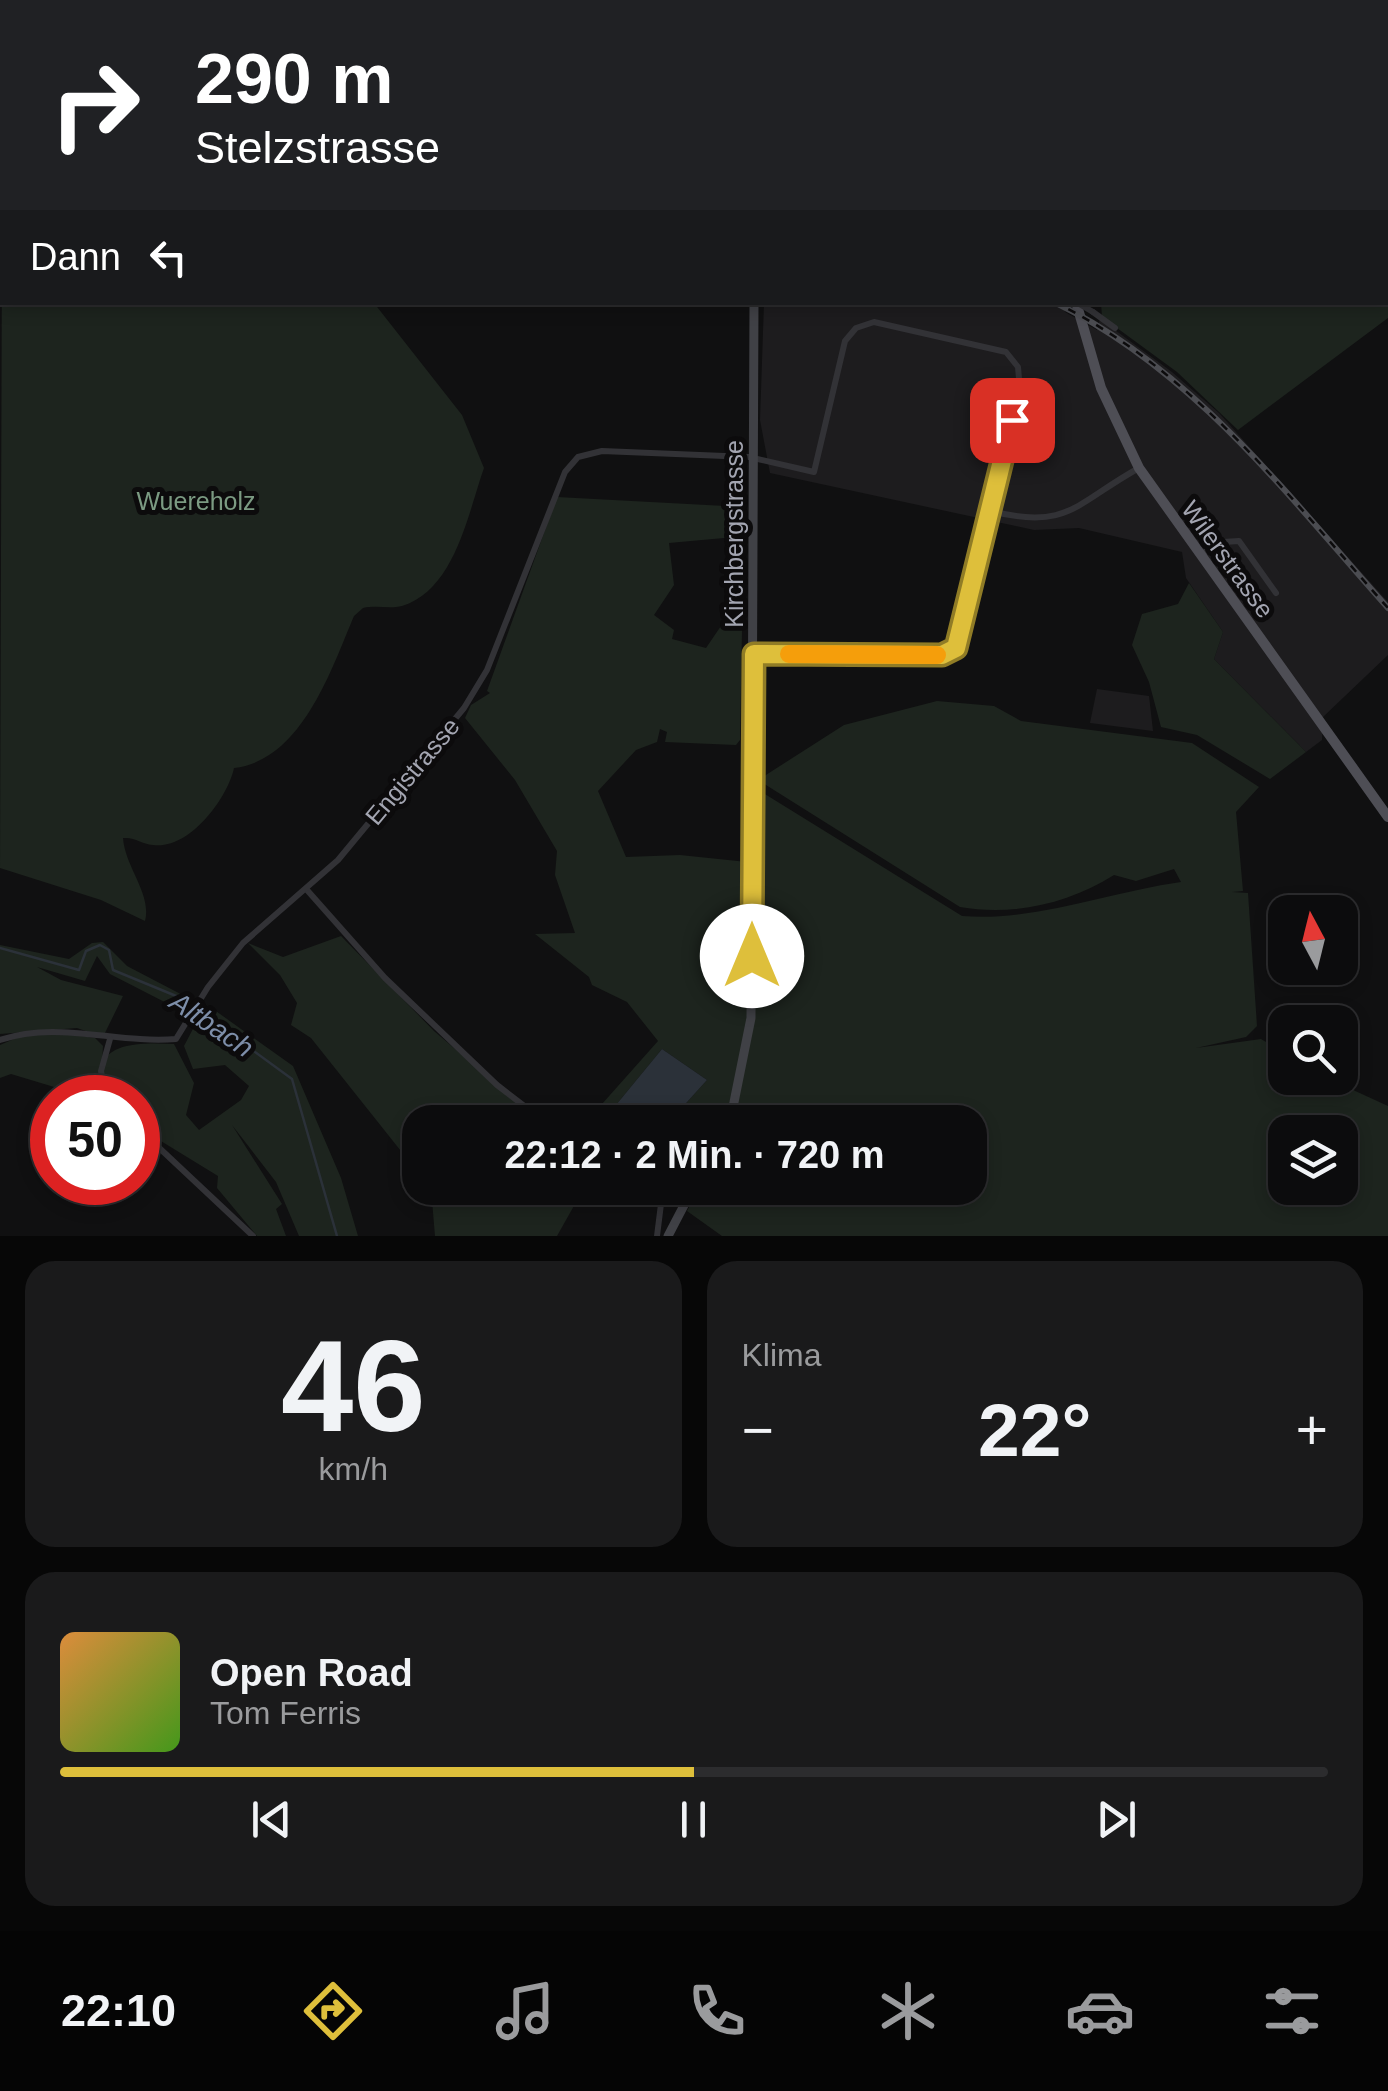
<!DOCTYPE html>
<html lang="de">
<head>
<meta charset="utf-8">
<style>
	:root { --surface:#0c0c0d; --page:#1a1a1b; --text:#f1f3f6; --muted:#9a9b9d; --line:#2c2c2e; --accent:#debf3b }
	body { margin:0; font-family:Arial,sans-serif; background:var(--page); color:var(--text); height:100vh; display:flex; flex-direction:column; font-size:38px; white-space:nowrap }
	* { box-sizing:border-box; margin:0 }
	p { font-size:32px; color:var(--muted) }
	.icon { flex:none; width:55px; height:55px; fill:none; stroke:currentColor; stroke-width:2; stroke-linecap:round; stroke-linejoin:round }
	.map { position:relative; height:1236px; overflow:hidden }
	.side { display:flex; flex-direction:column; gap:25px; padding:25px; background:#070707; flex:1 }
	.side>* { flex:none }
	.hud { position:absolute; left:0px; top:0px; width:1390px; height:305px; box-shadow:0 5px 15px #0003,0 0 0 2px var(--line); background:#202124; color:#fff; overflow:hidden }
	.needle { width:65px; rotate:353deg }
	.fabs { position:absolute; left:1268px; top:895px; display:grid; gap:20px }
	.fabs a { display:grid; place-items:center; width:90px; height:90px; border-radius:20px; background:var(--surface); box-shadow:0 5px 15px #0003,0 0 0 2px var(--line); font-size:50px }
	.speed { position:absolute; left:30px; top:1075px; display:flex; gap:20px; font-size:50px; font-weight:700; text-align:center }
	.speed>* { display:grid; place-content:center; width:130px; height:130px; border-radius:50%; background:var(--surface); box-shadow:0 5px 15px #0003,0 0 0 2px var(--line); line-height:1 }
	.speed .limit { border:15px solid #d22; background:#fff; color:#111 }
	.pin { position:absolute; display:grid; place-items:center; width:85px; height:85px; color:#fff; margin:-42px; border-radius:20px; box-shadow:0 5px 15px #0006 }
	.me { position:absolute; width:110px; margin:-55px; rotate:0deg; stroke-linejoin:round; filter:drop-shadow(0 0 8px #0008) }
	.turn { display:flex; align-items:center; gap:35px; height:210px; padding:0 30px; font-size:45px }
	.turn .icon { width:130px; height:130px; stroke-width:2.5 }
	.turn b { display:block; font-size:70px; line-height:85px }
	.then { display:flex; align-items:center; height:95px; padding:0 30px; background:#0003; gap:20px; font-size:38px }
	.big { font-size:75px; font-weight:600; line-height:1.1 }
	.side .tile { flex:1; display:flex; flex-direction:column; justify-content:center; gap:15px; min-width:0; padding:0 35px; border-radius:30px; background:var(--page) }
	.side .dial { align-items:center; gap:0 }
	.dial b { font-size:130px; line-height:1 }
	.song { display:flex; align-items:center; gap:30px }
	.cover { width:120px; height:120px; border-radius:15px; background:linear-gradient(135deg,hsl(30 70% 55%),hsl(100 70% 35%)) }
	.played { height:10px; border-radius:5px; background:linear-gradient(90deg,var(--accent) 50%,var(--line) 50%) }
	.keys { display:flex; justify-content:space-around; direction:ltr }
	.heat { display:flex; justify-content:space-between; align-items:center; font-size:55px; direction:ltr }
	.side .tiles { flex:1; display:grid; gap:25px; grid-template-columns:1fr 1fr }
	.tile:last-child { grid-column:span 2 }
	.trip { position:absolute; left:402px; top:1105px; width:585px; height:100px; border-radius:30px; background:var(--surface); box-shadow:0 5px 15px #0003,0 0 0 2px var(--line); font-weight:600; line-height:100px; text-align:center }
	.tab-bar { display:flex; height:160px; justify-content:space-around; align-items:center; background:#050505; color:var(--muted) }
	.tab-bar .icon { width:70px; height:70px }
	.tab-bar .selected { color:var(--accent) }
	.tab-bar b { font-size:45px; color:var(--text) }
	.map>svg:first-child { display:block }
</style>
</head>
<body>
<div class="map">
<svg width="1388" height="1236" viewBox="0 0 1388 1236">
	<rect width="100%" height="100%" fill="#101011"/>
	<g fill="#1d1c1e">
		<path d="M 764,303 L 1063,303 L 1065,312 L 1097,330 L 1100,319 L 1172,372 L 1219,413 L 1388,602 L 1388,655 L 1323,717 L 1322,740 L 1306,752 L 1214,659 L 1223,632 L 1186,578 L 1182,552 L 1079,528 L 1034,530 L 770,473 L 760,420 Z"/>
		<path d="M 1097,689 L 1149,696 L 1153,731 L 1090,723 Z"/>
	</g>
	<g fill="#1d241e" fill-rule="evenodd">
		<path d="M 2,227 L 2,302 L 374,303 L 462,415 L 484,468 C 468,513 455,590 402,606 C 390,609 376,605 363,608 L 354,616 C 331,670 302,760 234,768 C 228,797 190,850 153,845 C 141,844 136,837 123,838 C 125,867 152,894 145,921 L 101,900 L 0,868 Z"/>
		<path d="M 1388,288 L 1388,318 L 1238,430 L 1177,372 L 1102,317 L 1101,303 L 1388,302 Z"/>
		<path d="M 557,497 L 744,507 L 746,536 L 669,543 L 674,585 L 654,615 L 674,630 L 672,639 L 706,648 L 723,623 L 742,630 L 740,740 L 736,745 L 665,742 L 667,732 L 660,729 L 657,742 L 636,750 L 598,791 L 626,857 L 680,855 L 747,862 L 752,786 L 962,916 C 1035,922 1109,892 1181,882 L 1174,869 L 1136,881 L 1114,875 C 1068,904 1013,916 960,907 L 758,780 L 844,725 L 937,701 L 994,706 L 1021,721 L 1192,743 L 1259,787 L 1236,812 L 1243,891 L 1232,892 L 1248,893 L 1257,1026 L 1246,1037 L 1196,1048 L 1261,1039 L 1285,1053 L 1285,1078 L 1327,1078 L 1388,1106 L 1388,1236 L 722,1236 L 687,1211 L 699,1188 L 970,1188 L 970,1122 L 669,1122 L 707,1080 L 662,1049 L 602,1122 L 586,1122 L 658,1041 L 627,1002 L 592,985 L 589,977 L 535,934 L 575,933 L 555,875 L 557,851 L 515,780 L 465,718 L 471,705 L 490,693 L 487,691 ZM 1285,1132 L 1340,1132 L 1340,1188 L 1285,1188 Z"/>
		<path d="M 1189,583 L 1223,632 L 1214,659 L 1306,752 L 1270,779 L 1197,735 L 1161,727 L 1149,682 L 1132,645 L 1142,614 L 1178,604 Z"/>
		<path d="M 341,936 L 434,1031 L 541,1122 L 420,1122 L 420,1175 L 311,1038 L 291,1025 L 297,1003 L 280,975 L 248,943 L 283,957 Z"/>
		<path d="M 103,942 L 127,966 L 194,1001 L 186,1013 L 110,974 L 97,956 L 85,981 L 37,967 L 61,980 L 123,996 L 103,1037 L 77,1028 L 0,1034 L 0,945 L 69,959 L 92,943 Z"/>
		<path d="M 206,1004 L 293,1066 L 341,1178 L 358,1236 L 299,1236 L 276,1182 L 232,1125 L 282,1204 L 276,1209 L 286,1236 L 257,1236 L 217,1188 L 218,1176 L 138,1127 L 138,1098 L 111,1097 C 81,1042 136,1042 174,1044 L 194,1083 L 186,1115 L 199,1130 L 241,1100 L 249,1086 L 225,1065 L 193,1069 L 184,1046 Z"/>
		<path d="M 55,1032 L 95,1038 L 103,1046 L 100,1097 L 84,1096 L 11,1074 L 0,1078 L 0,1045 L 21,1036 Z"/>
		<path d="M 431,1188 L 584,1188 L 557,1236 L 435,1236 Z"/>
	</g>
	<path fill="#2b3139" d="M 662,1049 L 707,1080 L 669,1122 L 602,1122 Z"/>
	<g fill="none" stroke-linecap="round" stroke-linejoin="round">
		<g stroke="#2b3139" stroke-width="2.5">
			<path d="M 4,2 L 9,0"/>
			<path d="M 0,948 L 79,970 L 86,951 L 100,945 L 109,950 L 113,970 L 181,998 L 292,1079 L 337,1236"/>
		</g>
		<g stroke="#323236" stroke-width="6">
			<path d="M 539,0 L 540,2"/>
			<path d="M 734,0 L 736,2"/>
			<path d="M 459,2 L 463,0"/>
			<path d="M 966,2 L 966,0"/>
			<path d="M 1093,312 L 1115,328"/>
			<path d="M 991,511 C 1068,531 1077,502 1139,468"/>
			<path d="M 1201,554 L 1223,542 L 1239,541 L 1276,593"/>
			<path d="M 307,890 L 385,978 L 497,1085 L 545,1122"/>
			<path d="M 0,1040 C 58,1020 116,1044 176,1039 L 208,987 L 243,943 L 338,860 L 464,708 L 487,670 L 565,472 L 578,457 L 602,451 L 749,457 L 814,472 L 845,341 L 856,328 L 874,322 L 1006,352 L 1018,367 L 1020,390 L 957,649 L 942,655 L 754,654"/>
			<path d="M 106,1098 L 101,1071 L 110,1039"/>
			<path d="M 138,1128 L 253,1236"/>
			<path d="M 637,1188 L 660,1204"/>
			<path d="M 657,1236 L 661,1204 L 679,1188"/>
		</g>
		<path stroke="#323236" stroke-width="8" d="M 815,0 L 816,2"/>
		<g stroke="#404146" stroke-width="9">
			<path d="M 730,1122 L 751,1018 L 754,302"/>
			<path d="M 668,1236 L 693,1188"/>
		</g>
		<g stroke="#4e4e55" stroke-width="10">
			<path d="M 1059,0 L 1059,2"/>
			<path d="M 1076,302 L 1101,388 L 1139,468 L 1388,817"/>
		</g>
		<g stroke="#4b4c51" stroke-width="6">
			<g id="rail">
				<path d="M 258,0 L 260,2"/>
				<path d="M 1054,302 C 1193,369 1288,496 1388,608"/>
			</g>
		</g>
		<use href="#rail" stroke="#0c0b0c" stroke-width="2.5" stroke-dasharray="8" stroke-linecap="butt"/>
		<path stroke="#323236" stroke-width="6" d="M 1076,302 L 1093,312"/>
	</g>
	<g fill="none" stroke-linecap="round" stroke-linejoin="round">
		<g stroke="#907c26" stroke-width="25">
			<path id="route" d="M 752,956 L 754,654 L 942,655 L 956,648 L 1012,420"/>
		</g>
		<use href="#route" stroke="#debf3b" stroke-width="18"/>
		<path stroke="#f59e0b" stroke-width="18" d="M 789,654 L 937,655"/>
	</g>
	<g text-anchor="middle" stroke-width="10" stroke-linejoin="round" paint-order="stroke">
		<g font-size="25" fill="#7b9a82" stroke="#0c0b0c">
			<text x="196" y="510">Wuereholz</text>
		</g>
		<g font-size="25" fill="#a3a5b1" stroke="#0c0b0c">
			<text transform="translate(734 534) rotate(-90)" y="9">Kirchbergstrasse</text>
			<text transform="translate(1228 559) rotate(54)" y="9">Wilerstrasse</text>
			<text transform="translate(412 771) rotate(-50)" y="9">Engistrasse</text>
		</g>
		<g font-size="28" font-style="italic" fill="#7d8ea9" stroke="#0c0b0c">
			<text transform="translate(212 1024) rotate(34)" y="10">Altbach</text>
		</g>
	</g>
</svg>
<div class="fabs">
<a><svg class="needle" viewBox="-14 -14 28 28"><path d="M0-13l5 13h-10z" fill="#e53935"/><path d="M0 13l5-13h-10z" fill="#9a9b9d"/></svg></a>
<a><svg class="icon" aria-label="search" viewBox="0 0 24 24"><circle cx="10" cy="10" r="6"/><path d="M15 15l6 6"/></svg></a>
<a><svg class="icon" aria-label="layers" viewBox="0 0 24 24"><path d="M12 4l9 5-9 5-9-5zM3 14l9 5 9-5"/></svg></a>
</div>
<div class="speed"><div class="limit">50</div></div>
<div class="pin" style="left:1012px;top:420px;background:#d93025"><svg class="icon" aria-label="arrive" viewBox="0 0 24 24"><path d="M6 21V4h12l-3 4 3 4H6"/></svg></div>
<svg class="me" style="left:752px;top:956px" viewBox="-20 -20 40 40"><circle r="19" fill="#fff"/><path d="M0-13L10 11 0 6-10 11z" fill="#debf3b"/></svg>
<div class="trip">22:12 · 2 Min. · 720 m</div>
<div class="hud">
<div class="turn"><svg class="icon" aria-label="right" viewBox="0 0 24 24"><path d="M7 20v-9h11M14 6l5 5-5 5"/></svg><div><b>290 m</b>Stelzstrasse</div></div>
<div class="then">Dann<svg class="icon" aria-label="left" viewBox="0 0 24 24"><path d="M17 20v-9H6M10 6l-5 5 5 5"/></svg></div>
</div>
</div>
<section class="side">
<div class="tiles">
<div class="tile dial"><b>46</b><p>km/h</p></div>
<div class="tile"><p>Klima</p>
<div class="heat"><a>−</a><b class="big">22°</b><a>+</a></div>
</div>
<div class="tile">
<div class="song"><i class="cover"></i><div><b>Open Road</b><p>Tom Ferris</p></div></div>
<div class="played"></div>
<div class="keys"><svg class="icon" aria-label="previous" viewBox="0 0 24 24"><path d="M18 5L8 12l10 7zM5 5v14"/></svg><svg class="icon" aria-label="pause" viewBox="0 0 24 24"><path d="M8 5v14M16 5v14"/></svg><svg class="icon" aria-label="next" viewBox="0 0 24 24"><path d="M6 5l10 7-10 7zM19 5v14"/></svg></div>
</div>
</div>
</section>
<nav class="tab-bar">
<b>22:10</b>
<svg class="icon selected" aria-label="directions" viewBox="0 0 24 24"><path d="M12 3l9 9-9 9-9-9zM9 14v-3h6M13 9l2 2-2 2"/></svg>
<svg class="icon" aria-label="music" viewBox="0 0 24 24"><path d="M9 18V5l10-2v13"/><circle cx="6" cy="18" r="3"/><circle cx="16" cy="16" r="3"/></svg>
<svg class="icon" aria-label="phone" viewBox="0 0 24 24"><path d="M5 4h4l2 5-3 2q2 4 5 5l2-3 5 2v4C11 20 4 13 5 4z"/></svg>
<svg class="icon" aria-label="climate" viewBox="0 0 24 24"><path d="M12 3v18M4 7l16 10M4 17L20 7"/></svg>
<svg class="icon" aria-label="car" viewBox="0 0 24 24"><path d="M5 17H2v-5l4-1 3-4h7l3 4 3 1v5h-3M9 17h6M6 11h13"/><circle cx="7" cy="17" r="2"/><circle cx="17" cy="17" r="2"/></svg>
<svg class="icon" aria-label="filters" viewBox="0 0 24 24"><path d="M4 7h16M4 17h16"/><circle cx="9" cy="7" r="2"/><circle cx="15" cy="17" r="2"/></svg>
</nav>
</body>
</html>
